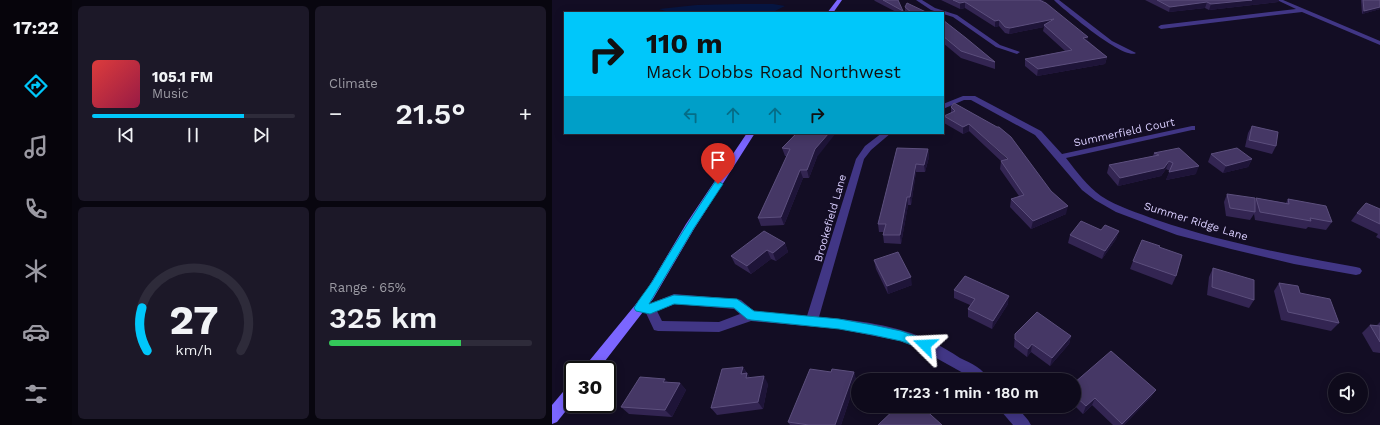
<!DOCTYPE html>
<html lang="en">
<head>
<meta charset="utf-8">
<style>
	:root { --surface:#0e0a1b; --page:#1c1828; --text:#f1f3f6; --muted:#9b9aa3; --line:#2e2b3a; --accent:#00c7fa }
	body { margin:0; font-family:"Work Sans",sans-serif; background:var(--page); color:var(--text); height:100vh; display:flex; flex-direction:column; font-size:15px; white-space:nowrap }
	* { box-sizing:border-box; margin:0 }
	p { font-size:13px; color:var(--muted) }
	.icon { flex:none; width:22px; height:22px; fill:none; stroke:currentColor; stroke-width:2; stroke-linecap:round; stroke-linejoin:round }
	.map { position:relative; flex:1; overflow:hidden }
	.details { display:flex; flex-direction:column; gap:6px; padding:6px; background:#08060f; width:480px }
	.details>* { flex:none }
	.top-card { position:absolute; left:12px; top:12px; width:380px; height:122px; border-radius:0px; box-shadow:0 2px 10px #0003,0 0 0 1px var(--line); background:#00c7fa; color:#111; overflow:hidden }
	.controls { position:absolute; left:776px; top:373px; display:grid; gap:8px }
	.controls a { display:grid; place-items:center; width:40px; height:40px; border-radius:50%; background:var(--surface); box-shadow:0 2px 10px #0003,0 0 0 1px var(--line); font-size:20px }
	.speed { position:absolute; left:12px; top:361px; display:flex; gap:8px; font-size:20px; font-weight:700; text-align:center }
	.speed>* { display:grid; place-content:center; width:52px; height:52px; border-radius:50%; background:var(--surface); box-shadow:0 2px 10px #0003,0 0 0 1px var(--line); line-height:1 }
	.speed .limit { border:2px solid #111; border-radius:6px; background:#fff; color:#111 }
	.pin { position:absolute; display:grid; place-items:center; width:34px; height:34px; color:#fff; margin:-41px -17px; border-radius:50% 50% 50% 0; rotate:-45deg; box-shadow:0 0 4px #0007 }
	.pin .icon { rotate:45deg }
	.me { position:absolute; width:44px; margin:-22px; rotate:291deg; stroke-linejoin:round; filter:drop-shadow(0 0 3px #0008) }
	.turn { display:flex; align-items:center; gap:14px; height:84px; padding:0 16px; font-size:18px }
	.turn .icon { width:52px; height:52px; stroke-width:2.5 }
	.turn b { display:block; font-size:28px; line-height:34px }
	.lanes { display:flex; align-items:center; height:38px; padding:0 16px; background:#0003; justify-content:center; gap:20px; direction:ltr }
	.lanes .off { opacity:.35 }
	.big { font-size:30px; font-weight:600; line-height:1.1 }
	.details .widget { flex:1; display:flex; flex-direction:column; justify-content:center; gap:6px; min-width:0; padding:0 14px; border-radius:6px; background:var(--page) }
	.details .dial { align-items:center; gap:0 }
	.dial svg { height:104px; overflow:visible; fill:none; stroke:var(--line); stroke-width:7; stroke-linecap:round; text-anchor:middle }
	.dial text { fill:var(--text); stroke:none }
	.song { display:flex; align-items:center; gap:12px }
	.cover { width:48px; height:48px; border-radius:6px; background:linear-gradient(135deg,hsl(0 70% 55%),hsl(340 70% 35%)) }
	.played { height:4px; border-radius:2px; background:linear-gradient(90deg,var(--accent) 75%,var(--line) 75%) }
	.keys { display:flex; justify-content:space-around; direction:ltr }
	.heat { display:flex; justify-content:space-between; align-items:center; font-size:22px; direction:ltr }
	.charge { height:6px; border-radius:3px; background:linear-gradient(90deg,#34c759 65%,var(--line) 0) }
	.details .tiles { flex:1; display:grid; gap:6px; grid-template-columns:repeat(2,1fr) }
	.trip { position:absolute; left:299px; top:373px; width:230px; height:40px; border-radius:20px; background:var(--surface); box-shadow:0 2px 10px #0003,0 0 0 1px var(--line); font-weight:600; line-height:40px; text-align:center }
	main { display:flex; flex:1; min-height:0 }
	.tab-bar { display:flex; flex-direction:column; width:72px; justify-content:space-around; align-items:center; background:#06040b; color:var(--muted) }
	.tab-bar .icon { width:28px; height:28px }
	.tab-bar .current { color:var(--accent) }
	.tab-bar b { font-size:18px; color:var(--text) }
	.map>svg:first-child { display:block }
</style>
</head>
<body>
<main>
<nav class="tab-bar">
<b>17:22</b>
<svg class="icon current" aria-label="directions" viewBox="0 0 24 24"><path d="M12 3l9 9-9 9-9-9zM9 14v-3h6M13 9l2 2-2 2"/></svg>
<svg class="icon" aria-label="music" viewBox="0 0 24 24"><path d="M9 18V5l10-2v13"/><circle cx="6" cy="18" r="3"/><circle cx="16" cy="16" r="3"/></svg>
<svg class="icon" aria-label="phone" viewBox="0 0 24 24"><path d="M5 4h4l2 5-3 2q2 4 5 5l2-3 5 2v4C11 20 4 13 5 4z"/></svg>
<svg class="icon" aria-label="climate" viewBox="0 0 24 24"><path d="M12 3v18M4 7l16 10M4 17L20 7"/></svg>
<svg class="icon" aria-label="car" viewBox="0 0 24 24"><path d="M5 17H2v-5l4-1 3-4h7l3 4 3 1v5h-3M9 17h6M6 11h13"/><circle cx="7" cy="17" r="2"/><circle cx="17" cy="17" r="2"/></svg>
<svg class="icon" aria-label="filters" viewBox="0 0 24 24"><path d="M4 7h16M4 17h16"/><circle cx="9" cy="7" r="2"/><circle cx="15" cy="17" r="2"/></svg>
</nav>
<section class="details">
<div class="tiles">
<div class="widget">
<div class="song"><i class="cover"></i><div><b>105.1 FM</b><p>Music</p></div></div>
<div class="played"></div>
<div class="keys"><svg class="icon" aria-label="previous" viewBox="0 0 24 24"><path d="M18 5L8 12l10 7zM5 5v14"/></svg><svg class="icon" aria-label="pause" viewBox="0 0 24 24"><path d="M8 5v14M16 5v14"/></svg><svg class="icon" aria-label="next" viewBox="0 0 24 24"><path d="M6 5l10 7-10 7zM19 5v14"/></svg></div>
</div>
<div class="widget"><p>Climate</p>
<div class="heat"><a>−</a><b class="big">21.5°</b><a>+</a></div>
</div>
<div class="widget dial"><svg viewBox="0 0 100 80">
<path d="M14 69A42 42 0 1 1 86 69"/>
<path d="M14 69A42 42 0 0 1 10 36" stroke="#00c7fa"/>
<text x="50" y="56" font-size="32" font-weight="700">27</text>
<text x="50" y="72" font-size="11">km/h</text>
</svg></div>
<div class="widget"><p>Range · 65%</p><b class="big">325 km</b><div class="charge"></div></div>
</div>
</section>
<div class="map">
<svg width="828" height="425" viewBox="0 0 828 425">
	<rect width="100%" height="100%" fill="#130d24"/>
	<path fill="#071642" d="M 188,4 L 221,4 L 233,6 L 219,13 L 120,13 L 107,9 L 145,5 Z"/>
	<g fill="none" stroke-linecap="round" stroke-linejoin="round">
		<g fill="#413685" fill-rule="evenodd">
			<path d="M 364,0 L 370,0 L 383,8 L 405,15 L 448,45 L 468,52 L 465,54 L 444,47 L 401,17 L 379,10 Z"/>
			<path d="M 502,0 L 507,0 L 560,41 L 584,53 C 573,61 512,10 502,0 Z"/>
			<path d="M 725,0 L 731,0 L 828,41 L 828,45 L 750,12 L 609,29 L 606,27 L 609,25 L 744,9 Z"/>
			<path d="M 411,96 L 423,96 L 489,131 L 510,154 L 640,126 L 643,126 L 643,130 L 640,130 L 514,158 C 525,172 535,186 549,196 C 566,207 586,213 605,220 C 669,242 737,255 804,267 L 808,268 L 810,271 L 808,274 L 804,275 L 742,264 L 679,249 L 625,235 L 564,212 L 543,200 L 530,190 L 483,135 L 419,100 L 412,100 L 391,109 L 391,104 Z"/>
			<path d="M 330,133 L 339,133 L 319,150 L 312,159 L 267,317 C 304,320 345,325 379,341 C 389,346 399,352 408,358 C 419,363 432,369 437,380 L 420,380 L 413,374 L 368,349 L 348,341 L 287,329 L 199,321 L 167,332 L 106,331 L 102,330 L 94,313 L 87,312 L 85,308 L 87,304 L 91,303 L 97,304 L 122,294 L 185,299 L 189,300 L 202,311 L 255,316 L 304,159 L 313,146 ZM 123,304 L 182,309 L 188,314 L 167,322 L 110,321 L 105,311 Z"/>
			<path d="M 447,406 L 464,406 L 476,420 L 479,425 L 461,425 L 449,411 Z"/>
		</g>
		<g fill="#7b66ff" fill-rule="evenodd">
			<path d="M 285,0 L 290,0 L 281,13 L 275,13 Z"/>
			<path d="M 195,133 L 203,133 L 142,229 L 101,299 L 46,370 L 31,370 L 33,366 L 93,293 L 134,224 Z"/>
			<path d="M 21,384 L 21,402 L 5,422 L 0,424 L 0,405 L 16,386 Z"/>
		</g>
	</g>
	<g fill="#332552">
		<path d="M 322,0 L 346,0 L 351,11 L 351,13 L 346,13 L 323,1 Z"/>
		<path d="M 389,0 L 493,0 L 489,1 L 555,57 L 553,64 L 485,76 L 473,66 L 473,59 L 513,51 L 491,31 L 492,27 L 457,34 L 453,33 L 447,26 L 443,27 L 413,8 L 408,9 Z"/>
		<path d="M 593,0 L 727,0 L 726,2 L 657,10 L 653,8 L 617,12 Z"/>
		<path d="M 809,0 L 828,0 L 828,9 L 810,14 Z"/>
		<path d="M 353,7 L 376,13 L 354,13 L 353,12 Z"/>
		<path d="M 391,20 L 443,62 L 443,69 L 409,58 L 391,43 Z"/>
		<path d="M 399,107 L 514,214 L 479,229 L 458,207 L 459,199 L 467,196 L 448,169 L 449,161 L 417,131 L 411,134 L 392,123 L 392,116 L 399,113 Z"/>
		<path d="M 700,126 L 724,146 L 720,154 L 693,147 L 696,133 Z"/>
		<path d="M 242,135 L 265,157 L 257,178 L 251,178 L 232,225 L 209,226 L 206,218 L 235,156 L 233,156 L 230,148 Z"/>
		<path d="M 345,148 L 376,149 L 377,157 L 373,172 L 364,172 L 359,205 L 356,205 L 349,244 L 332,243 L 331,235 L 332,232 L 327,232 L 326,224 Z"/>
		<path d="M 602,153 L 644,174 L 614,180 L 618,171 L 614,169 L 609,176 L 566,186 L 555,173 L 557,165 L 601,156 Z"/>
		<path d="M 659,154 L 700,159 L 696,167 L 671,173 L 656,162 Z"/>
		<path d="M 675,194 L 703,201 L 704,198 L 734,203 L 736,199 L 780,222 L 774,230 L 756,227 L 754,229 L 703,220 L 702,214 L 698,220 L 674,216 L 672,202 Z"/>
		<path d="M 828,209 L 828,239 L 824,237 L 826,234 L 799,221 L 805,213 Z"/>
		<path d="M 549,230 L 567,231 L 564,239 L 550,259 L 516,243 L 518,235 Z"/>
		<path d="M 233,243 L 236,252 L 224,261 L 219,259 L 199,274 L 183,264 L 179,256 Z"/>
		<path d="M 607,247 L 624,276 L 620,285 L 578,269 L 581,261 Z"/>
		<path d="M 322,260 L 360,285 L 336,294 L 324,269 Z"/>
		<path d="M 661,268 L 702,300 L 697,308 L 655,295 L 657,277 Z"/>
		<path d="M 727,283 L 748,293 L 787,323 L 779,331 L 729,320 L 722,291 Z"/>
		<path d="M 402,290 L 456,304 L 440,329 L 416,317 L 416,309 L 418,305 L 402,298 Z"/>
		<path d="M 828,322 L 828,353 L 821,352 L 810,333 L 818,325 L 825,325 Z"/>
		<path d="M 463,334 L 519,336 L 517,344 L 498,366 L 479,352 L 475,357 L 462,347 Z"/>
		<path d="M 191,367 L 198,378 L 216,384 L 211,409 L 165,415 L 159,408 Z"/>
		<path d="M 279,372 L 302,372 L 304,380 L 289,425 L 238,425 L 236,422 Z"/>
		<path d="M 116,382 L 128,383 L 134,390 L 120,417 L 77,414 L 69,407 Z"/>
		<path d="M 522,383 L 604,390 L 599,397 L 572,425 L 561,425 L 540,405 L 531,414 L 522,405 Z"/>
	</g>
	<g fill="#1e1438">
		<path d="M 700,0 L 727,0 L 726,2 L 657,10 L 659,4 Z"/>
		<path d="M 413,2 L 413,8 L 408,9 L 408,3 Z"/>
		<path d="M 655,2 L 653,8 L 617,12 L 618,7 Z"/>
		<path d="M 828,7 L 828,9 L 810,14 L 812,11 Z"/>
		<path d="M 502,19 L 492,25 L 492,27 L 457,34 L 458,28 Z"/>
		<path d="M 447,20 L 447,26 L 443,27 L 443,21 Z"/>
		<path d="M 536,37 L 535,44 L 531,38 Z"/>
		<path d="M 555,57 L 553,64 L 485,76 L 486,69 Z"/>
		<path d="M 417,124 L 417,131 L 411,134 L 411,127 Z"/>
		<path d="M 277,133 L 284,133 L 265,157 L 257,178 L 255,170 L 263,149 Z"/>
		<path d="M 376,149 L 377,157 L 373,172 L 372,165 Z"/>
		<path d="M 700,159 L 696,167 L 671,173 L 674,166 Z"/>
		<path d="M 617,161 L 614,169 L 609,176 L 566,186 L 568,178 Z"/>
		<path d="M 364,164 L 364,172 L 359,205 L 358,197 Z"/>
		<path d="M 647,166 L 644,174 L 614,180 L 617,172 Z"/>
		<path d="M 248,170 L 251,178 L 232,225 L 229,217 Z"/>
		<path d="M 355,197 L 356,205 L 349,244 L 348,235 Z"/>
		<path d="M 516,206 L 514,214 L 479,229 L 481,221 Z"/>
		<path d="M 567,231 L 564,239 L 550,259 L 553,251 Z"/>
		<path d="M 233,243 L 236,252 L 224,261 L 221,253 Z"/>
		<path d="M 215,250 L 219,259 L 199,274 L 195,266 Z"/>
		<path d="M 359,277 L 360,285 L 336,294 L 335,286 Z"/>
		<path d="M 457,296 L 456,304 L 440,329 L 441,321 Z"/>
		<path d="M 519,336 L 517,344 L 498,366 L 500,358 Z"/>
		<path d="M 480,344 L 479,352 L 475,357 L 476,349 Z"/>
		<path d="M 191,367 L 195,374 L 195,373 L 200,381 L 194,382 L 189,374 Z"/>
		<path d="M 302,372 L 304,380 L 289,425 L 283,425 Z"/>
		<path d="M 212,376 L 216,384 L 211,409 L 206,402 Z"/>
		<path d="M 113,379 L 120,386 L 111,382 Z"/>
		<path d="M 128,383 L 134,390 L 120,417 L 113,410 Z"/>
		<path d="M 604,390 L 599,397 L 572,425 L 570,425 Z"/>
		<path d="M 543,398 L 540,405 L 531,414 L 534,406 Z"/>
	</g>
	<g fill="#453765" stroke="#5c4f7d">
		<path d="M 331,0 L 346,0 L 351,11 Z"/>
		<path d="M 401,0 L 487,0 L 494,3 L 536,37 L 531,38 L 555,57 L 486,69 L 473,59 L 520,50 L 492,25 L 502,19 L 458,28 L 453,27 L 447,20 L 443,21 L 413,2 L 408,3 Z"/>
		<path d="M 605,0 L 700,0 L 659,4 L 655,2 L 618,7 Z"/>
		<path d="M 811,0 L 828,0 L 828,7 L 812,11 Z"/>
		<path d="M 355,3 L 376,13 L 360,13 L 353,7 Z"/>
		<path d="M 391,20 L 414,38 L 443,62 L 409,51 L 391,36 Z"/>
		<path d="M 402,103 L 445,127 L 447,127 L 459,137 L 499,191 L 516,206 L 481,221 L 459,199 L 472,195 L 449,161 L 456,159 L 417,124 L 411,127 L 392,116 L 403,111 L 399,107 Z"/>
		<path d="M 700,126 L 726,132 L 724,146 L 697,140 Z"/>
		<path d="M 245,133 L 277,133 L 263,149 L 255,170 L 248,170 L 229,217 L 206,218 L 238,149 L 230,148 Z"/>
		<path d="M 345,148 L 376,149 L 372,165 L 364,164 L 358,197 L 355,197 L 348,235 L 331,235 L 334,224 L 326,224 Z"/>
		<path d="M 627,148 L 647,166 L 617,172 L 621,163 L 617,161 L 612,168 L 568,178 L 557,165 L 607,155 L 602,153 Z"/>
		<path d="M 685,148 L 700,159 L 674,166 L 659,154 Z"/>
		<path d="M 675,194 L 703,198 L 703,212 L 678,208 Z"/>
		<path d="M 704,198 L 737,204 L 736,199 L 774,206 L 780,222 L 758,218 L 759,221 L 708,212 Z"/>
		<path d="M 814,203 L 828,209 L 828,224 L 805,213 Z"/>
		<path d="M 529,221 L 549,230 L 553,225 L 567,231 L 553,251 L 518,235 Z"/>
		<path d="M 212,231 L 233,243 L 221,253 L 215,250 L 195,266 L 179,256 Z"/>
		<path d="M 590,240 L 608,246 L 607,247 L 630,255 L 624,276 L 581,261 Z"/>
		<path d="M 346,252 L 359,277 L 335,286 L 322,260 Z"/>
		<path d="M 661,268 L 702,280 L 702,300 L 660,287 Z"/>
		<path d="M 413,276 L 457,296 L 441,321 L 416,309 L 423,299 L 402,290 Z"/>
		<path d="M 727,283 L 746,286 L 748,293 L 778,299 L 787,323 L 736,312 Z"/>
		<path d="M 485,312 L 519,336 L 500,358 L 480,344 L 476,349 L 463,339 L 463,334 Z"/>
		<path d="M 818,325 L 828,326 L 828,342 Z"/>
		<path d="M 559,351 L 604,390 L 570,424 L 543,398 L 534,406 L 522,395 L 522,383 Z"/>
		<path d="M 191,367 L 189,374 L 195,373 L 194,378 L 212,376 L 206,402 L 159,408 L 170,369 Z"/>
		<path d="M 258,369 L 279,372 L 280,369 L 302,372 L 283,425 L 257,425 L 236,422 Z"/>
		<path d="M 88,377 L 113,379 L 111,382 L 128,383 L 113,410 L 69,407 Z"/>
		<path d="M 346,406 L 369,406 L 390,425 L 326,425 Z"/>
	</g>
	<path fill="#00c7fa" stroke="#0081a2" d="M 166,181 L 171,184 L 142,228 L 97,304 L 122,295 L 185,299 L 202,311 L 287,319 L 321,325 L 349,331 L 378,341 L 379,345 L 378,349 L 373,350 L 349,341 L 321,335 L 287,329 L 199,320 L 195,319 L 182,308 L 122,304 L 98,314 L 84,311 L 82,308 C 87,299 94,291 100,282 C 120,248 141,215 163,182 Z"/>
	<g text-anchor="middle" stroke-width="4" stroke-linejoin="round" paint-order="stroke">
		<g font-size="11" fill="#dacfff" stroke="#130d24">
			<text transform="translate(572 132) rotate(-12)" y="4">Summerfield Court</text>
			<text transform="translate(278 218) rotate(-74)" y="4">Brookefield Lane</text>
			<text transform="translate(644 221) rotate(17)" y="4">Summer Ridge Lane</text>
		</g>
	</g>
</svg>
<div class="controls">
<a><svg class="icon" aria-label="sound" viewBox="0 0 24 24"><path d="M4 9h4l5-4v14l-5-4H4zM17 9q2 3 0 6"/></svg></a>
</div>
<div class="speed"><div class="limit">30</div></div>
<div class="pin" style="left:166px;top:184px;background:#d93025"><svg class="icon" aria-label="arrive" viewBox="0 0 24 24"><path d="M6 21V4h12l-3 4 3 4H6"/></svg></div>
<svg class="me" style="left:373px;top:345px" viewBox="-20 -20 40 40"><path d="M0-17L14 15 0 8-14 15z" fill="#00c7fa" stroke="#fff" stroke-width="4"/></svg>
<div class="trip">17:23 · 1 min · 180 m</div>
<div class="top-card">
<div class="turn"><svg class="icon" aria-label="right" viewBox="0 0 24 24"><path d="M7 20v-9h11M14 6l5 5-5 5"/></svg><div><b>110 m</b>Mack Dobbs Road Northwest</div></div>
<div class="lanes"><svg class="icon off" aria-label="left" viewBox="0 0 24 24"><path d="M17 20v-9H6M10 6l-5 5 5 5"/></svg><svg class="icon off" aria-label="ahead" viewBox="0 0 24 24"><path d="M12 20V5M6 11l6-6 6 6"/></svg><svg class="icon off" aria-label="ahead" viewBox="0 0 24 24"><path d="M12 20V5M6 11l6-6 6 6"/></svg><svg class="icon" aria-label="right" viewBox="0 0 24 24"><path d="M7 20v-9h11M14 6l5 5-5 5"/></svg></div>
</div>
</div>
</main>
</body>
</html>
